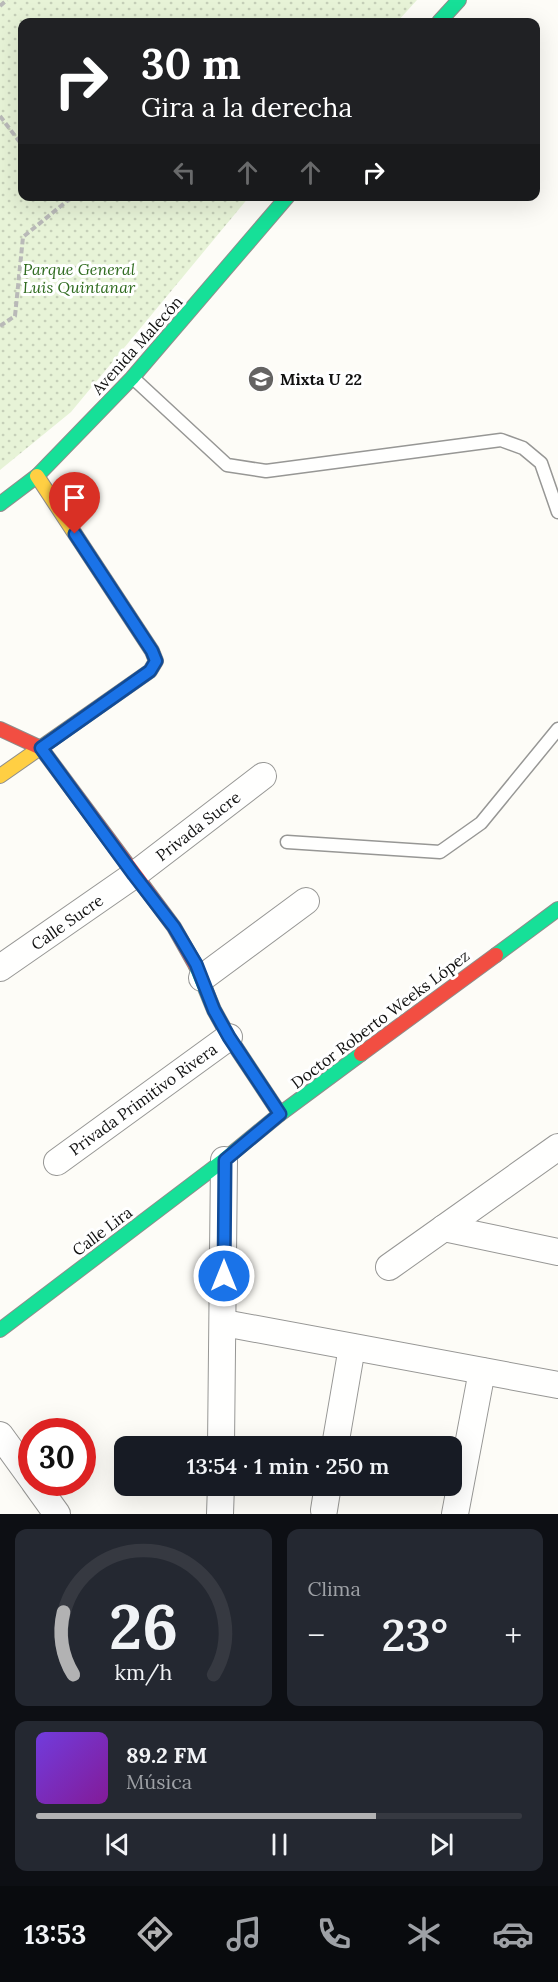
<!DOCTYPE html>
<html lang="es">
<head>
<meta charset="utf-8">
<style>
	:root { --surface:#171b24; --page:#242831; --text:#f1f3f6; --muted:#9ea1a6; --line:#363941; --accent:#b2b2b3 }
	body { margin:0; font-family:Lora,serif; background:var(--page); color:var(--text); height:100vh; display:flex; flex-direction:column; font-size:22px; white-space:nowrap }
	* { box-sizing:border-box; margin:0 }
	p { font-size:20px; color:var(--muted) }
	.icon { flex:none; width:33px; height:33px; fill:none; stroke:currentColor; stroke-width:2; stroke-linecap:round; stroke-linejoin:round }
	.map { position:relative; height:1514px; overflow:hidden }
	.panel { display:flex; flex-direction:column; gap:15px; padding:15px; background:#0d0f14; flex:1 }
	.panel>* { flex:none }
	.hud { position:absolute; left:18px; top:18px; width:522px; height:183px; border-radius:12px; box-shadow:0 6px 24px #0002; background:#202124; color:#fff; overflow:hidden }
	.speed { position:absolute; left:18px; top:1418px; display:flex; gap:12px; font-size:30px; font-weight:700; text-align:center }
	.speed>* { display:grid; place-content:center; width:78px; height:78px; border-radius:50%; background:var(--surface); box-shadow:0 6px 24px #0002; line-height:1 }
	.speed .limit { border:9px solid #d22; background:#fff; color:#111 }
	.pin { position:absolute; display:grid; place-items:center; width:51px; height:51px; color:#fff; margin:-62px -26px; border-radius:50% 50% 50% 0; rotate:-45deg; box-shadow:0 0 6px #0007 }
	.pin .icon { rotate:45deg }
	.me { position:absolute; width:66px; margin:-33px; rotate:0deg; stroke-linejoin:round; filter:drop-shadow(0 0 4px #0008) }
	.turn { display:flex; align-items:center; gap:21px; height:126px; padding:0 24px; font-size:27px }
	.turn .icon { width:78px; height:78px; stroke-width:2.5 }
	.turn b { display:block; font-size:42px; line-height:51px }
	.lanes { display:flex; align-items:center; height:57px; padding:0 24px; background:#0003; justify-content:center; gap:30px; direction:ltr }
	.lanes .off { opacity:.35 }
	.big { font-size:45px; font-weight:600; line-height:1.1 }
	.panel .card { flex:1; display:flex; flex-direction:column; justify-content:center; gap:9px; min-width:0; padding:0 21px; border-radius:12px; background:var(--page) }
	.panel .dial { align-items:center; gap:0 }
	.dial svg { height:156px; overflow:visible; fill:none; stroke:var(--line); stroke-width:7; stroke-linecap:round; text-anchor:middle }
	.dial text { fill:var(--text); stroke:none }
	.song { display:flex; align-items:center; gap:18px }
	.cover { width:72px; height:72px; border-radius:9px; background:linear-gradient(135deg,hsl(260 70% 55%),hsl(290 70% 35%)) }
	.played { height:6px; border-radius:3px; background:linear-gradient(90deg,var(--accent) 70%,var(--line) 70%) }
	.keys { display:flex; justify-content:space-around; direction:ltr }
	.heat { display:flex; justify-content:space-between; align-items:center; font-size:33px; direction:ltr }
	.panel .tiles { flex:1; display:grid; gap:15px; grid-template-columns:1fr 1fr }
	.card:last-child { grid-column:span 2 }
	.trip { position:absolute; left:114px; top:1436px; width:348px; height:60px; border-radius:12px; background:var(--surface); box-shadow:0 6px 24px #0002; font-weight:600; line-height:60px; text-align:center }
	.dock { display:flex; height:96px; justify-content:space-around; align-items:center; background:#090b0e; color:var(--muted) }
	.dock .icon { width:42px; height:42px }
	.dock .active { color:var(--accent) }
	.dock b { font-size:27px; color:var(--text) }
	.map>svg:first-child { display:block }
</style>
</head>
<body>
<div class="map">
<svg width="558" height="1514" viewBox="0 0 558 1514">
	<defs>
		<pattern id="grass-dots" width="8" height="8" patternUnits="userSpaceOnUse" patternTransform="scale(1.5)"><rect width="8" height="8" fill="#e7f3d7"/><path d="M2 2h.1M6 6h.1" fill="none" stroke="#c5cfb8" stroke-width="1.8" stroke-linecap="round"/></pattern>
	</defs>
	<rect width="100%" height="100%" fill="#fdfcf7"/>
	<path fill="url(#grass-dots)" d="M 0,0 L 417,0 L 397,22 L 22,22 L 22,196 L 249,197 L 71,412 L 0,470 Z"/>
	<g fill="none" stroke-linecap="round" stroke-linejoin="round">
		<g stroke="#979795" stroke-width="15">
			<g id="lane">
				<path d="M 133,378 L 227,465 L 266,471 L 501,440 L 523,448 L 541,463 L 558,512"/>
				<path d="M 287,842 L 440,852 L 481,823 L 558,729"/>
			</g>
		</g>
		<g stroke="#979795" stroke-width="28">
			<g id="street">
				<path d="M 0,968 L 134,875 L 263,776"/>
				<path d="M 202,978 L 306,901"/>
				<path d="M 57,1162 L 229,1037"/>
				<path d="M 444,1228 L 558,1252"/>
				<path d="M 389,1267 L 558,1147"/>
				<path d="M 224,1323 L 558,1385"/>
				<path d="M 0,1435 L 32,1479"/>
				<path d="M 221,1446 L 224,1160"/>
				<path d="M 335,1446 L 352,1347"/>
				<path d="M 34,1482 L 57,1514"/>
				<path d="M 324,1510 L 328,1485"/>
				<path d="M 220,1514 L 221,1485"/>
				<path d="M 455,1514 L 482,1371"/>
			</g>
		</g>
		<g stroke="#8e8d8b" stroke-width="16">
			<g id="fast">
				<path d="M 439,22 L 459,0"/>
				<path d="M 0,504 L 37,476 L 132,378 L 288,196"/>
				<path d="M 496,955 L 558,909"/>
				<path d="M 196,966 L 214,1010 L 229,1037 L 280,1114"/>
				<path d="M 0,1330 L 224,1160 L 280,1114 L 361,1054"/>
			</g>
		</g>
		<g stroke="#8e8d8b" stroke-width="16">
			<path id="slow" d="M 0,776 L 150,671 L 156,661 L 152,651 L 37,476"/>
		</g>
		<g stroke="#8e8d8b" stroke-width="16">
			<g id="jam">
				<path d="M 0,729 L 41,748 L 174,927 L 196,966"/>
				<path d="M 361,1054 L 496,955"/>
			</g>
		</g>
		<g stroke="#b9b9b8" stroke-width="4" stroke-dasharray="6 3" stroke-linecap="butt">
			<path d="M 0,6 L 7,0"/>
			<path d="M 0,116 L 22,145"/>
			<path d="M 67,201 L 72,196"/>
			<path d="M 0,326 L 15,316 L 23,237 L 67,201 L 64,196"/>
		</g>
		<use href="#lane" stroke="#fffffe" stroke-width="12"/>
		<use href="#street" stroke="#fffffe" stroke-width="26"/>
		<use href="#fast" stroke="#16e098" stroke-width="14"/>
		<use href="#slow" stroke="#ffcf43" stroke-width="14"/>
		<use href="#jam" stroke="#f24e42" stroke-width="14"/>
	</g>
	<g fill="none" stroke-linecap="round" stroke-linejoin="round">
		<g stroke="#114b97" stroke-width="15">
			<path id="route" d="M 75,534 L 152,651 L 156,661 L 150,671 L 41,748 L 134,875 L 174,927 L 196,964 L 214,1010 L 229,1037 L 280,1114 L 225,1160 L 224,1276"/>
		</g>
		<use href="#route" stroke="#1a73e8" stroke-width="10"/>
	</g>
	<defs>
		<g id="school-disc" transform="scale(1.35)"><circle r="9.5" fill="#646362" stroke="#fff"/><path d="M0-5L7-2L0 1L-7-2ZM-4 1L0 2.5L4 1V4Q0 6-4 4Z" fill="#fff"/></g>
	</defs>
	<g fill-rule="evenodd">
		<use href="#school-disc" x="261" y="379"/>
	</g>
	<g text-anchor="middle" stroke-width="6" stroke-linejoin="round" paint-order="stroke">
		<g font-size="16" font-style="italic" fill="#2f6b1f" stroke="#fff">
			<text x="79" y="275">Parque General<tspan x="79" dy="18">Luis Quintanar</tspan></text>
		</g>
		<g font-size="16" fill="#111" stroke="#fff">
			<text transform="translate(137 345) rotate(-48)" y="6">Avenida Malecón</text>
			<text transform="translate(198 826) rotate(-38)" y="6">Privada Sucre</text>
			<text transform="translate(67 922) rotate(-35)" y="6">Calle Sucre</text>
			<text transform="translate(380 1019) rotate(-37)" y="6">Doctor Roberto Weeks López</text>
			<text transform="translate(143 1099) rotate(-36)" y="6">Privada Primitivo Rivera</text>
			<text transform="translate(102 1231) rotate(-37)" y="6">Calle Lira</text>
		</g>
		<g font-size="16" font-weight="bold" fill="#111" stroke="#fff" text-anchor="start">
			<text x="280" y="385">Mixta U 22</text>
		</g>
	</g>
</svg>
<div class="speed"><div class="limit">30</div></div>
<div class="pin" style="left:75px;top:534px;background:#d93025"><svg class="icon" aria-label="arrive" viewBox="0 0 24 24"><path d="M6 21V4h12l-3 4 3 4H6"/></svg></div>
<svg class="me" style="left:224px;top:1276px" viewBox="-20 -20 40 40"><circle r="17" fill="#1a73e8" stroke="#fff" stroke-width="3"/><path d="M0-11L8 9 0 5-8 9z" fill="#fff"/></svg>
<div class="trip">13:54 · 1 min · 250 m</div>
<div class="hud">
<div class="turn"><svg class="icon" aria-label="right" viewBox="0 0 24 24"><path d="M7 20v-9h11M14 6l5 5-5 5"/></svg><div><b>30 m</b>Gira a la derecha</div></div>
<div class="lanes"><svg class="icon off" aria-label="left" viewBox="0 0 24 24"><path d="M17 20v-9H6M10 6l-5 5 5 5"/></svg><svg class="icon off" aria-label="ahead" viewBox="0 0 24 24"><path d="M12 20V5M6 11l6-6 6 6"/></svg><svg class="icon off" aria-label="ahead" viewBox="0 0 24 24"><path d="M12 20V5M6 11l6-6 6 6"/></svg><svg class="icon" aria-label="right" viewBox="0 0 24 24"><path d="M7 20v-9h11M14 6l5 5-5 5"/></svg></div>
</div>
</div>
<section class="panel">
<div class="tiles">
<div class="card dial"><svg viewBox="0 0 100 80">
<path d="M14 69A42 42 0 1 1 86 69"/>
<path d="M14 69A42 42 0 0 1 9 37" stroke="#b2b2b3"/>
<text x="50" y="56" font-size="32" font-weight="700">26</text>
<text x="50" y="72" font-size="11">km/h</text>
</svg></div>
<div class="card"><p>Clima</p>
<div class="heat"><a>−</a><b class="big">23°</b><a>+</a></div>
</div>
<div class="card">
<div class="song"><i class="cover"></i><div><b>89.2 FM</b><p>Música</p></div></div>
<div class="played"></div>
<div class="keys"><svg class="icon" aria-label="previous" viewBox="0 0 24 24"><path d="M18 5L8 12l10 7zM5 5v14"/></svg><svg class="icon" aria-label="pause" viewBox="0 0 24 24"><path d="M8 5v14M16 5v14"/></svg><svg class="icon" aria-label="next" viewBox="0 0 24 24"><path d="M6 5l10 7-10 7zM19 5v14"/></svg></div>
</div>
</div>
</section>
<nav class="dock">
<b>13:53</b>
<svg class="icon active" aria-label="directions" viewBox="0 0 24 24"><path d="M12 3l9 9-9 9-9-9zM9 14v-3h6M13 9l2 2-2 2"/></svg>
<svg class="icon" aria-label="music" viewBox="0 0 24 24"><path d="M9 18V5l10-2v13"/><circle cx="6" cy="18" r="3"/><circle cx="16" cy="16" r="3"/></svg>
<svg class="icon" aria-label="phone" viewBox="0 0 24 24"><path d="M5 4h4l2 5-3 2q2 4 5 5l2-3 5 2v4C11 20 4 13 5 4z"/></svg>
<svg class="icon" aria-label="climate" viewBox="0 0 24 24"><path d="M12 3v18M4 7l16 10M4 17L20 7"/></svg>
<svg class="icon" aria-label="car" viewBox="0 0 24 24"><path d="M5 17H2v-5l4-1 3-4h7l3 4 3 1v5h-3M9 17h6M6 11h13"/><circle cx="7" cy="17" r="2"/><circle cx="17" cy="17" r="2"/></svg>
</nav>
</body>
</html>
